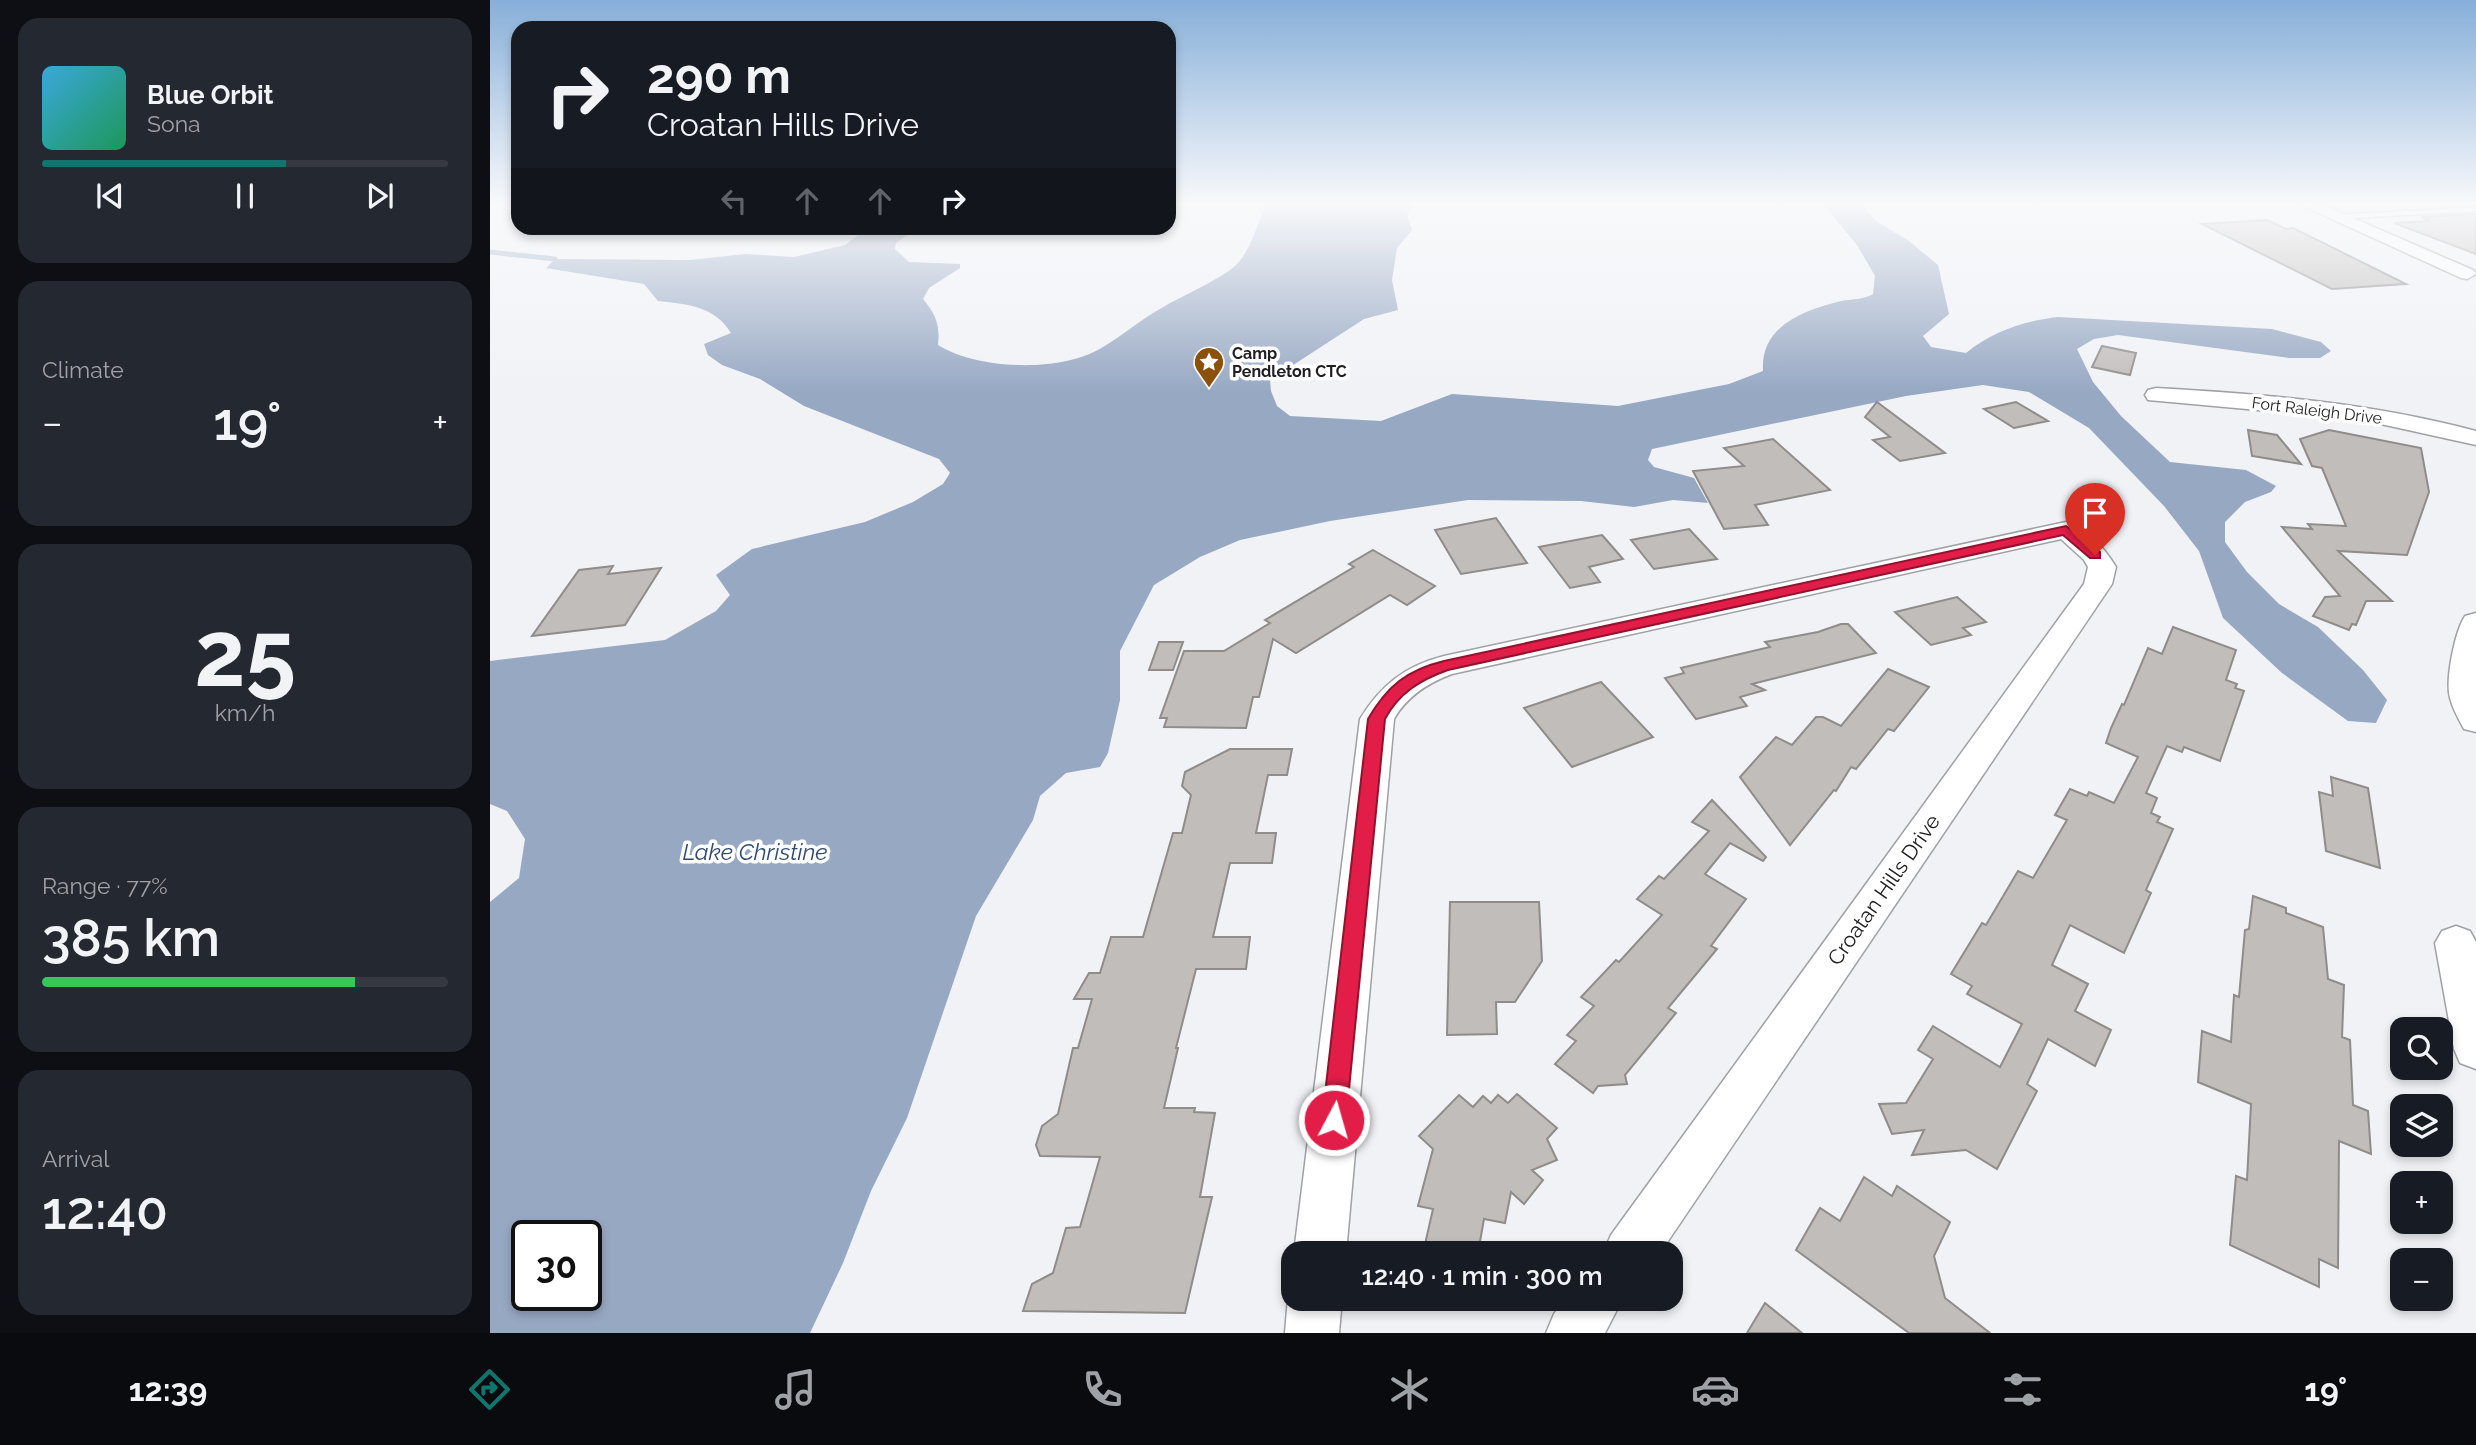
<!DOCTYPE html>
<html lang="en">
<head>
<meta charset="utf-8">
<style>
	:root { --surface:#171b24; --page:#242831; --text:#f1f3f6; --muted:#9ea1a6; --line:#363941; --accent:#0f766e }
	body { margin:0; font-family:Raleway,sans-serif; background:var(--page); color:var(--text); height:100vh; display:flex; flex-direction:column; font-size:26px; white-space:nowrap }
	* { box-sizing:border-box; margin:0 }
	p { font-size:23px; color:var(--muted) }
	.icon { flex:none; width:38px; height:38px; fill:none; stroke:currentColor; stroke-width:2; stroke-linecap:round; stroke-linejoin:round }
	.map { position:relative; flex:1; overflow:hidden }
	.sheet { display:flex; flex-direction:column; gap:18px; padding:18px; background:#0d0f14; width:490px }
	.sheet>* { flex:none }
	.guide { position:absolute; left:21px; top:21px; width:665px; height:214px; border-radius:21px; box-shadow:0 4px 10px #0003; background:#171b24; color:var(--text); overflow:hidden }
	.buttons { position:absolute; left:1900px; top:1017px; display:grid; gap:14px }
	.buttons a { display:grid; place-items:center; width:63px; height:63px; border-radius:14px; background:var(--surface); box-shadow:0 4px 10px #0003; font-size:35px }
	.speed { position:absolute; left:21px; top:1220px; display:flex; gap:14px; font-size:35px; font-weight:700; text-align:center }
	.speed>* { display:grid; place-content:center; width:91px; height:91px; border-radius:50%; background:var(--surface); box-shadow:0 4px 10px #0003; line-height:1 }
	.speed .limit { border:4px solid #111; border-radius:10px; background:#fff; color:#111 }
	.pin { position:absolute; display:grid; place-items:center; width:60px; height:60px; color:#fff; margin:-72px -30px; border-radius:50% 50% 50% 0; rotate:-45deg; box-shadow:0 0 7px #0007 }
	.pin .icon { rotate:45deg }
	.me { position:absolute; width:77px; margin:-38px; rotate:6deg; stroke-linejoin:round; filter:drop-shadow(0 0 5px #0008) }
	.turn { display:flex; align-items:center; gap:24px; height:147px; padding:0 21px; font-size:32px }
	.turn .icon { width:91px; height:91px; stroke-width:2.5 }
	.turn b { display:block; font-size:49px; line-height:60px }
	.lanes { display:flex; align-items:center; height:66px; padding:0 21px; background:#0003; justify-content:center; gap:35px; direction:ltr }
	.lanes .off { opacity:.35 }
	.big { font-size:52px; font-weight:600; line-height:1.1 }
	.sheet .widget { flex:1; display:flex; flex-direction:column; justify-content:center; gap:10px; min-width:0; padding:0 24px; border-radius:21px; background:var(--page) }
	.sheet .dial { align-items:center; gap:0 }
	.dial b { font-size:91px; line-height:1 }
	.song { display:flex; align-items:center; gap:21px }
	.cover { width:84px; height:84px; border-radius:10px; background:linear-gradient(135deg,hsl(200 70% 55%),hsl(150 70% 35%)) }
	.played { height:7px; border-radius:4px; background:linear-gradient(90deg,var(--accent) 60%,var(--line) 60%) }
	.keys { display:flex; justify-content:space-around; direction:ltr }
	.heat { display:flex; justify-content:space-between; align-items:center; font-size:38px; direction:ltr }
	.charge { height:10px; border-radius:5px; background:linear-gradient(90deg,#34c759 77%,var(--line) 0) }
	.trip { position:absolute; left:791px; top:1241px; width:402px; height:70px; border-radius:21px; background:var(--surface); box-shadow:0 4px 10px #0003; font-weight:600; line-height:70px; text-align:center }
	.tabs { display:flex; height:112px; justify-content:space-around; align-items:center; background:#090b0e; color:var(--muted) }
	.tabs .icon { width:49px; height:49px }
	.tabs .on { color:var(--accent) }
	.tabs b { font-size:32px; color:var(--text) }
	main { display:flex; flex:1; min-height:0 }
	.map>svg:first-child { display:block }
</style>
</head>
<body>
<main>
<section class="sheet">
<div class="widget">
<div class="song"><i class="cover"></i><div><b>Blue Orbit</b><p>Sona</p></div></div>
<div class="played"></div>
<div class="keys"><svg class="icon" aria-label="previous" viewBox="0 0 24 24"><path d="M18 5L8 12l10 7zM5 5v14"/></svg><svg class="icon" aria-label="pause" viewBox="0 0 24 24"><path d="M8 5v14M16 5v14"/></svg><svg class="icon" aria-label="next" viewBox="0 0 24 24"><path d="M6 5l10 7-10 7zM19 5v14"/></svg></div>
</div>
<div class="widget"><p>Climate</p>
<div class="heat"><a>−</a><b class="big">19°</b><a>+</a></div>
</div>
<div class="widget dial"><b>25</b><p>km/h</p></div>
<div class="widget"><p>Range · 77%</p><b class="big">385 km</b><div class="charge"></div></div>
<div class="widget"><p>Arrival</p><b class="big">12:40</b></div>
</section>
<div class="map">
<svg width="1986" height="1333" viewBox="0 0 1986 1333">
	<rect width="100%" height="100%" fill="#f0f2f6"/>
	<path fill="#97a8c3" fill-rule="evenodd" d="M 776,205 L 922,205 L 917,215 L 922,230 L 907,248 L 902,280 L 908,310 L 874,319 L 780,380 L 781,391 L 787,406 L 800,416 L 891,421 L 962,394 L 1128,406 L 1239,384 L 1273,371 C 1270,326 1314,310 1351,301 C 1362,299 1373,300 1383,294 L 1385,276 L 1367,245 L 1334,205 L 1372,205 L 1386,221 L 1419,241 L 1448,265 L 1459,314 L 1433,336 L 1441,347 L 1476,353 C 1503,331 1534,321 1568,317 L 1782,329 L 1831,342 L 1841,351 L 1830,358 L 1799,358 L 1628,335 L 1604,339 L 1587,349 L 1603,382 L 1631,416 L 1680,462 L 1756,470 L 1786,486 L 1781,492 L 1755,502 L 1735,522 L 1735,542 L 1757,572 L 1789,604 L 1828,627 L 1873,670 L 1897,700 L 1886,723 L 1858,721 L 1792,673 L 1733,618 L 1709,551 L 1674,506 L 1599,428 L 1539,392 L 1493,385 L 1416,396 L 1162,449 L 1158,460 L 1164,467 L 1204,478 L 1218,503 L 1183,500 L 1144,507 L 1091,501 L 978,500 L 840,521 L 750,540 L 710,557 L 664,585 L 630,651 L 630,700 L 618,753 L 610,767 L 576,773 L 550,796 L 543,820 L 486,916 L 417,1118 L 381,1191 L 353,1263 L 320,1333 L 0,1333 L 0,902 L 29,878 L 35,839 L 17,811 L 0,804 L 0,661 L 175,640 L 226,611 L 240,595 L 226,575 L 262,549 L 375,522 L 423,502 L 453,484 L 460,473 L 449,459 L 314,406 L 270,379 L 232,365 L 218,355 L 214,344 L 241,333 C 225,306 196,304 168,301 L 154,284 L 56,268 L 65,259 L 200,260 L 255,254 L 304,257 L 355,245 L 378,228 L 416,228 L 420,233 L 406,243 L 405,249 L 419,262 L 470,264 L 470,268 L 439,288 L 433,299 C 446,315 450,324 448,345 C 488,370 572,373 613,347 C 635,334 651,319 675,306 C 692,296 737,276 748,263 C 762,247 767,224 776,205 ZM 37,1236 L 96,1236 L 96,1295 L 37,1295 Z"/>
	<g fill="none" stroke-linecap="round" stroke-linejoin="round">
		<path stroke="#97a8c3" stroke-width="5" d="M 0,252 L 65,259"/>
	</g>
	<g fill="#c1bdbb" stroke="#8f8c89" stroke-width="2">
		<path d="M 1986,214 L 1986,254 L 1904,223 L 1940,221 L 1931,217 Z"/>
		<path d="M 1777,220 L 1796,229 L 1803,228 L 1916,284 L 1842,289 L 1712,224 Z"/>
		<path d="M 1612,346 L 1646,353 L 1640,375 L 1602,367 Z"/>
		<path d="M 1387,402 L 1455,453 L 1410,461 L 1383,440 L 1400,437 L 1375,417 Z"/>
		<path d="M 1526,402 L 1558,421 L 1524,428 L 1494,409 Z"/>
		<path d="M 1758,430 L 1787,435 L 1811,464 L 1762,456 Z"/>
		<path d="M 1839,430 L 1931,448 L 1939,492 L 1917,555 L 1848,551 L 1902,601 L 1876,601 L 1866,625 L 1862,624 L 1859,630 L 1823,616 L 1835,597 L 1850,596 L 1792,527 L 1822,529 L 1818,524 L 1856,526 L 1832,468 L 1822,466 L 1810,439 Z"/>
		<path d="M 1283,439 L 1340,490 L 1265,505 L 1278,525 L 1234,529 L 1203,471 L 1254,466 L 1234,448 Z"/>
		<path d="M 1006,518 L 1037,563 L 971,574 L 945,530 Z"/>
		<path d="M 1199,529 L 1227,559 L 1164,569 L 1141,540 Z"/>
		<path d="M 1112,535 L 1133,559 L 1099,567 L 1110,582 L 1080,588 L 1049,547 Z"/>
		<path d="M 883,550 L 945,586 L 917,605 L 900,595 L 806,653 L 783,639 L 769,697 L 763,697 L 756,728 L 674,727 L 677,718 L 670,718 L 694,651 L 734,651 L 780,623 L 775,620 L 864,567 L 859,564 Z"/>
		<path d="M 123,566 L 118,574 L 171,568 L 135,625 L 42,636 L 89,570 Z"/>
		<path d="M 1467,597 L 1496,622 L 1473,628 L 1481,635 L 1441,645 L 1405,612 Z"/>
		<path d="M 1351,624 L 1358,624 L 1386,653 L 1262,684 L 1275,690 L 1250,697 L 1257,706 L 1206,719 L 1175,678 L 1194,673 L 1191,668 L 1280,647 L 1275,642 L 1328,632 Z"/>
		<path d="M 1683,627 L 1746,650 L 1736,680 L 1747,684 L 1745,688 L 1754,691 L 1730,761 L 1694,747 L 1692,752 L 1677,746 L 1656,793 L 1667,798 L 1661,813 L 1670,817 L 1667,822 L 1683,829 L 1656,890 L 1661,893 L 1634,953 L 1580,925 L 1562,965 L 1598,984 L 1585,1011 L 1621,1030 L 1605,1066 L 1558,1039 L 1537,1084 L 1547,1091 L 1507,1169 L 1476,1150 L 1422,1155 L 1434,1130 L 1402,1134 L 1389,1104 L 1416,1103 L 1443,1059 L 1428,1050 L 1443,1026 L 1510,1067 L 1532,1024 L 1477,994 L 1482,986 L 1461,974 L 1492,923 L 1496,925 L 1528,871 L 1543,878 L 1577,820 L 1565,815 L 1580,789 L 1597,796 L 1599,792 L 1624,803 L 1648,757 L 1616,743 L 1621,728 L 1632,704 L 1634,705 L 1658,648 L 1672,654 Z"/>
		<path d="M 669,642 L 693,642 L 683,670 L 659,670 Z"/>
		<path d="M 1398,669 L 1439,687 L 1404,731 L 1398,729 L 1366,769 L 1361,767 L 1346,791 L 1344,790 L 1300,845 L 1250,777 L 1286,737 L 1302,745 L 1326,717 L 1333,717 L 1351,726 Z"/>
		<path d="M 1111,682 L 1163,737 L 1082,767 L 1034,708 Z"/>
		<path d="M 740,749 L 802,749 L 797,775 L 778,775 L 766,833 L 786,833 L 782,863 L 740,863 L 723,937 L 760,937 L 756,969 L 706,969 L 686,1048 L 688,1048 L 674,1108 L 705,1108 L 704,1112 L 725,1113 L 710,1197 L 722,1197 L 695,1313 L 533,1311 L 542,1284 L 563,1273 L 576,1228 L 590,1227 L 610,1157 L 550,1156 L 546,1145 L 552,1126 L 568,1114 L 583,1048 L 588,1048 L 602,999 L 584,999 L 599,973 L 610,973 L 621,937 L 653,937 L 683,833 L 692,833 L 701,795 L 692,786 L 695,772 Z"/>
		<path d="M 1841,777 L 1878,788 L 1890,868 L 1836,851 L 1829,792 L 1843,796 Z"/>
		<path d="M 1222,800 L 1276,857 L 1273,861 L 1240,843 L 1215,874 L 1256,899 L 1221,946 L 1227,949 L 1178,1008 L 1186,1013 L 1135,1075 L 1137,1084 L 1108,1086 L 1103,1093 L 1065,1064 L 1086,1041 L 1077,1035 L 1104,1006 L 1091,997 L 1126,960 L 1129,962 L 1172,915 L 1147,899 L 1169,876 L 1174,879 L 1219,831 L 1202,822 Z"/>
		<path d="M 1763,896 L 1796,908 L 1796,913 L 1833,927 L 1838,979 L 1854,985 L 1852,1037 L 1860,1040 L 1863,1105 L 1878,1111 L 1881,1154 L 1849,1141 L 1848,1268 L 1829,1259 L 1829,1287 L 1740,1245 L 1746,1176 L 1757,1180 L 1761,1104 L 1708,1082 L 1712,1031 L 1741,1042 L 1744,995 L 1749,997 L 1755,930 L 1759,929 Z"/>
		<path d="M 960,902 L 1049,902 L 1052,961 L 1025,1002 L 1006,1002 L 1007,1034 L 957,1035 Z"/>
		<path d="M 1027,1094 L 1067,1128 L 1057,1139 L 1067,1160 L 1042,1170 L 1053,1180 L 1034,1204 L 1021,1192 L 1015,1223 L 994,1219 L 988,1253 L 933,1253 L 943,1209 L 928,1206 L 943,1149 L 929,1136 L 969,1095 L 983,1107 L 993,1096 L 1001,1103 L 1008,1095 L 1018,1103 Z"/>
		<path d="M 1374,1177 L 1402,1196 L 1407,1186 L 1460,1222 L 1444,1256 L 1455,1298 L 1500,1333 L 1419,1333 L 1306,1250 L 1330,1208 L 1350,1221 Z"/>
		<path d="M 1275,1303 L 1312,1333 L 1257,1333 Z"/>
	</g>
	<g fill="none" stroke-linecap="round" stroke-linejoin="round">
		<g stroke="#9fa1a4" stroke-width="3">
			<path id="service" d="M 1986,207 L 1986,211 L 1846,219 L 1842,217 L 1846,215 Z"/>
		</g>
		<g stroke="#9fa1a4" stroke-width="3">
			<g id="minor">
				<path d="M 1811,205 L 1833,205 L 1983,270 L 1986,274 L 1977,279 L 1971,278 Z"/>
				<path d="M 1666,388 C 1774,394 1881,403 1986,431 L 1986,445 L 1868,419 L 1658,400 L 1655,395 L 1658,390 Z"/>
				<path d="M 1576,522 C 1597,527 1615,549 1626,567 L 1622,584 L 1170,1253 L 1113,1253 L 1121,1235 L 1594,584 L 1598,567 L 1594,560 L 1571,539 L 962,674 C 938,683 917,696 904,719 L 856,1253 L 804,1253 L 870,719 C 891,685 915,666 954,656 Z"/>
				<path d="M 1986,613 L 1986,732 L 1974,729 C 1969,720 1963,709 1960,698 C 1955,680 1965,631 1975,616 Z"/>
				<path d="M 1966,926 L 1980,931 L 1986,942 L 1986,1069 L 1970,1063 L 1964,1049 L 1945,943 L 1952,931 Z"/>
				<path d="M 803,1286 L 803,1298 L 852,1298 L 849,1333 L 795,1333 L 798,1298 Z"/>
				<path d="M 1075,1298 L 1133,1298 L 1115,1333 L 1056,1333 L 1064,1314 Z"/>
			</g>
		</g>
		<use href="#service" fill="#fff" fill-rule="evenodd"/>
		<use href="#minor" fill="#fff" fill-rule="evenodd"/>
	</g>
	<linearGradient id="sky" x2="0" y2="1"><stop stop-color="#87afd9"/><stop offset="0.52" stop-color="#f8f9fb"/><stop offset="1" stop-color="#f8f9fb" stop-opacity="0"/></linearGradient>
	<rect width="1986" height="392" fill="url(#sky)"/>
	<path fill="#e11d48" stroke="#92132f" stroke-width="2" d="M 1576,526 L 1610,552 L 1610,558 L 1600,558 L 1573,535 L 958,670 C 930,680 909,693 895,719 L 856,1120 L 853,1128 L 844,1131 L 836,1128 L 832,1120 L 878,719 C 897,686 917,670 954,661 Z"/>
	<defs>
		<g id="sight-pin" transform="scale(1.575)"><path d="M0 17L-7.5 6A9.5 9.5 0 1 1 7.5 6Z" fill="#8b500a" stroke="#fff"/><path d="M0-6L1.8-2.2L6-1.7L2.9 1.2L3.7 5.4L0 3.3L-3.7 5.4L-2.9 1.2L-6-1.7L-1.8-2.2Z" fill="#fff"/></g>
	</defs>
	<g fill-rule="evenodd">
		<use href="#sight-pin" x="719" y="362"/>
	</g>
	<g text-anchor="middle" stroke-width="7" stroke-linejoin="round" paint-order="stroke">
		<g font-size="16" font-weight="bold" fill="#202022" stroke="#fff" text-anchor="start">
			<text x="742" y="359">Camp<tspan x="742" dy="18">Pendleton CTC</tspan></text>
		</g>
		<g font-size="16" fill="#202022" stroke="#fff">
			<text transform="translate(1827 410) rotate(7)" y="6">Fort Raleigh Drive</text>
		</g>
		<g font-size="21" fill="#202022" stroke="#fff">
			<text transform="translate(1394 890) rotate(-55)" y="7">Croatan Hills Drive</text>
		</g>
		<g font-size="23" font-style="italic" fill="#2f4970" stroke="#fff">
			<text x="265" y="860">Lake Christine</text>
		</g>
	</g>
</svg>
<div class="buttons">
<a><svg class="icon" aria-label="search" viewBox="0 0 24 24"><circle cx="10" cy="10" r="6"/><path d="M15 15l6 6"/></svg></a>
<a><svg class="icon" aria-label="layers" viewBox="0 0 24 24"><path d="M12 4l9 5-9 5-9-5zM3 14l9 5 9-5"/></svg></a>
<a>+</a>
<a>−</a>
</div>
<div class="speed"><div class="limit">30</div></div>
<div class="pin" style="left:1605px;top:555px;background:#d93025"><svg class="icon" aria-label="arrive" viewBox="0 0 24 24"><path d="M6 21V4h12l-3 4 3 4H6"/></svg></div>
<svg class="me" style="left:844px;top:1120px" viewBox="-20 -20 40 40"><circle r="17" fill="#e11d48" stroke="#fff" stroke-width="3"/><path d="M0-11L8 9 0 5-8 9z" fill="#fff"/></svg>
<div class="trip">12:40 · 1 min · 300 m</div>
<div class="guide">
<div class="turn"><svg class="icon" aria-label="right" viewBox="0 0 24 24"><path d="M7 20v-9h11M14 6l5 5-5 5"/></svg><div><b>290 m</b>Croatan Hills Drive</div></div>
<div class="lanes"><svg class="icon off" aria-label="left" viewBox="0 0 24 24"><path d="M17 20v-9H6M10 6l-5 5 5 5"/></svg><svg class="icon off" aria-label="ahead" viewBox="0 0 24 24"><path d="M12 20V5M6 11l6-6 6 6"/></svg><svg class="icon off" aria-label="ahead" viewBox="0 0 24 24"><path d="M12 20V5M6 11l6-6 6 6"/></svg><svg class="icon" aria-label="right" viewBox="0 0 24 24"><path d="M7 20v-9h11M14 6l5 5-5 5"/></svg></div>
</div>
</div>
</main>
<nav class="tabs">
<b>12:39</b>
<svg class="icon on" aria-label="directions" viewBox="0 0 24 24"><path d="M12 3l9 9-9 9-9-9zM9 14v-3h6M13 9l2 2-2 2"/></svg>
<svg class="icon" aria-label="music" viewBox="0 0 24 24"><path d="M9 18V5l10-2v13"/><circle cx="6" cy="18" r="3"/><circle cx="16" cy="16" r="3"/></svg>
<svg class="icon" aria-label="phone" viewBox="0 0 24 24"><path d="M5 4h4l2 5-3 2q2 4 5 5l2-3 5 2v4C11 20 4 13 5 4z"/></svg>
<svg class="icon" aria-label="climate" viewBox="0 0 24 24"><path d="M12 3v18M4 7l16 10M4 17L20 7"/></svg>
<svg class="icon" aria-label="car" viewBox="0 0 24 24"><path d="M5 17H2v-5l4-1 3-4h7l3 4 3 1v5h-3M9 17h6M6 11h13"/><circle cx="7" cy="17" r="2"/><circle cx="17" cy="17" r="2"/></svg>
<svg class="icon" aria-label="filters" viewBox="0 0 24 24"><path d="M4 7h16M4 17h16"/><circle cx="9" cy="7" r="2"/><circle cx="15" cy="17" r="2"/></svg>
<b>19°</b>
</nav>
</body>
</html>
